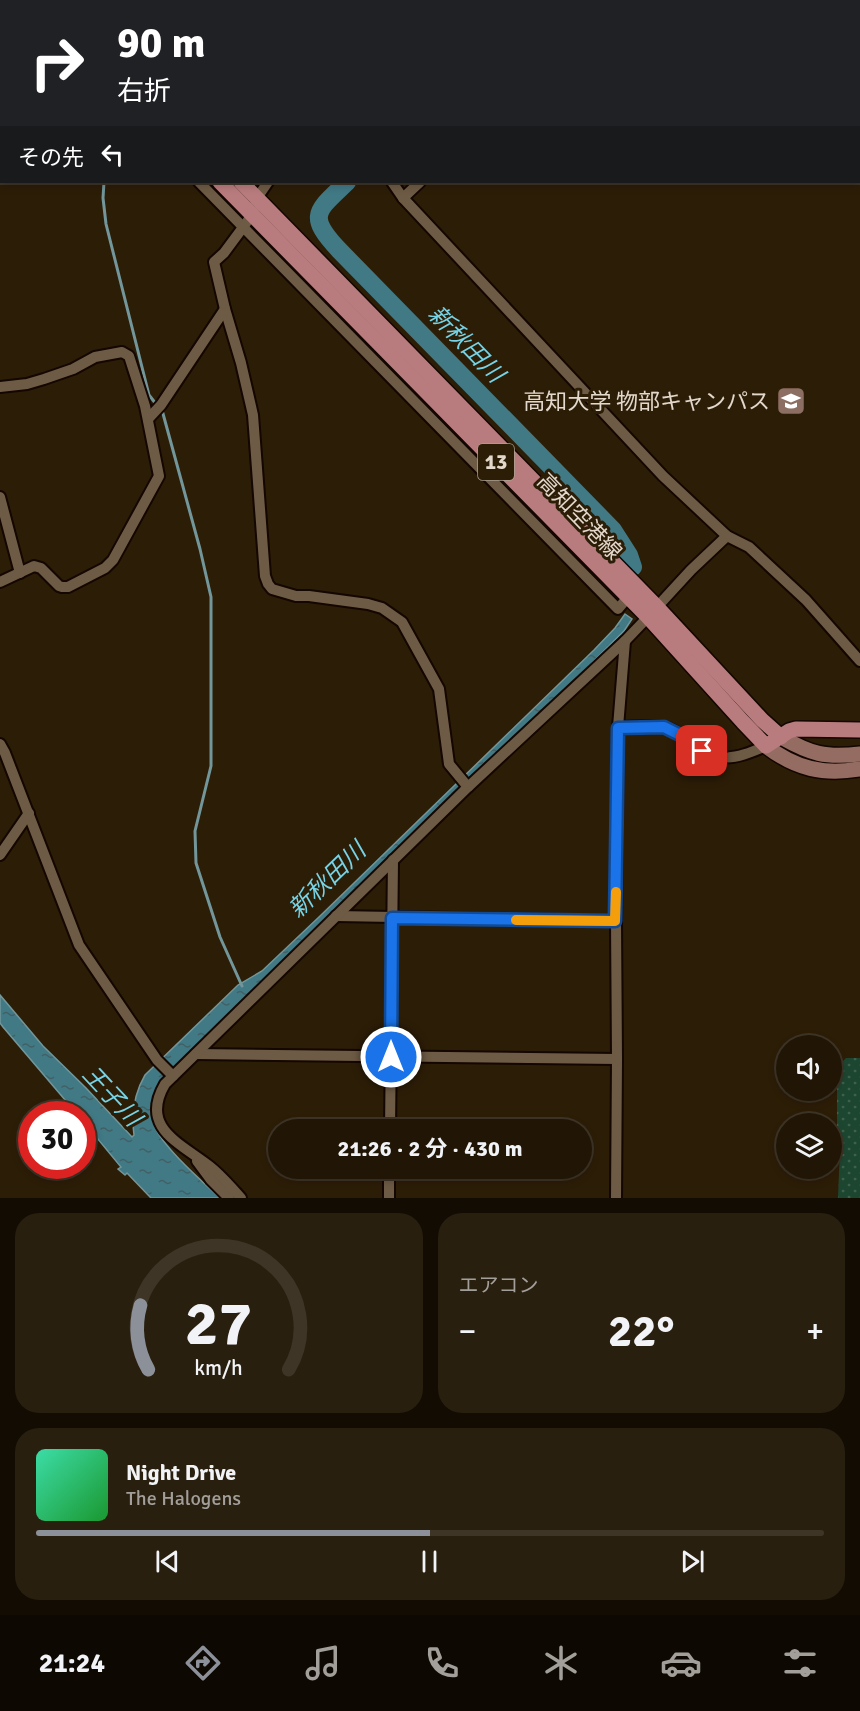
<!DOCTYPE html>
<html lang="ja">
<head>
<meta charset="utf-8">
<style>
	:root { --surface:#211605; --page:#291f0f; --text:#f1f3f6; --muted:#a29f9a; --line:#3e3527; --accent:#8c9099 }
	body { margin:0; font-family:Signika,"Noto Sans JP",sans-serif; background:var(--page); color:var(--text); height:100vh; display:flex; flex-direction:column; font-size:22px; white-space:nowrap }
	* { box-sizing:border-box; margin:0 }
	p { font-size:20px; color:var(--muted) }
	.icon { flex:none; width:33px; height:33px; fill:none; stroke:currentColor; stroke-width:2; stroke-linecap:round; stroke-linejoin:round }
	.map { position:relative; height:1198px; overflow:hidden }
	.sheet { display:flex; flex-direction:column; gap:15px; padding:15px; background:#120c03; flex:1 }
	.sheet>* { flex:none }
	.hud { position:absolute; left:0px; top:0px; width:861px; height:183px; box-shadow:0 3px 9px #0003,0 0 0 2px var(--line); background:#202124; color:#fff; overflow:hidden }
	.controls { position:absolute; left:776px; top:1035px; display:grid; gap:12px }
	.controls a { display:grid; place-items:center; width:66px; height:66px; border-radius:50%; background:var(--surface); box-shadow:0 3px 9px #0003,0 0 0 2px var(--line); font-size:30px }
	.speed { position:absolute; left:18px; top:1101px; display:flex; gap:12px; font-size:30px; font-weight:700; text-align:center }
	.speed>* { display:grid; place-content:center; width:78px; height:78px; border-radius:50%; background:var(--surface); box-shadow:0 3px 9px #0003,0 0 0 2px var(--line); line-height:1 }
	.speed .limit { border:9px solid #d22; background:#fff; color:#111 }
	.pin { position:absolute; display:grid; place-items:center; width:51px; height:51px; color:#fff; margin:-26px; border-radius:12px; box-shadow:0 3px 9px #0006 }
	.me { position:absolute; width:66px; margin:-33px; rotate:0deg; stroke-linejoin:round; filter:drop-shadow(0 0 4px #0008) }
	.turn { display:flex; align-items:center; gap:21px; height:126px; padding:0 18px; font-size:27px }
	.turn .icon { width:78px; height:78px; stroke-width:2.5 }
	.turn b { display:block; font-size:42px; line-height:51px }
	.then { display:flex; align-items:center; height:57px; padding:0 18px; background:#0003; gap:12px; font-size:22px }
	.big { font-size:45px; font-weight:700; line-height:1.1 }
	.sheet .tile { flex:1; display:flex; flex-direction:column; justify-content:center; gap:9px; min-width:0; padding:0 21px; border-radius:24px; background:var(--page) }
	.sheet .dial { align-items:center; gap:0 }
	.dial svg { height:156px; overflow:visible; fill:none; stroke:var(--line); stroke-width:7; stroke-linecap:round; text-anchor:middle }
	.dial text { fill:var(--text); stroke:none }
	.song { display:flex; align-items:center; gap:18px }
	.cover { width:72px; height:72px; border-radius:9px; background:linear-gradient(135deg,hsl(160 70% 55%),hsl(130 70% 35%)) }
	.played { height:6px; border-radius:3px; background:linear-gradient(90deg,var(--accent) 50%,var(--line) 50%) }
	.keys { display:flex; justify-content:space-around; direction:ltr }
	.heat { display:flex; justify-content:space-between; align-items:center; font-size:33px; direction:ltr }
	.sheet .tiles { flex:1; display:grid; gap:15px; grid-template-columns:1fr 1fr }
	.tile:last-child { grid-column:span 2 }
	.trip { position:absolute; left:268px; top:1119px; width:324px; height:60px; border-radius:30px; background:var(--surface); box-shadow:0 3px 9px #0003,0 0 0 2px var(--line); font-weight:700; line-height:60px; text-align:center }
	.tab-bar { display:flex; height:96px; justify-content:space-around; align-items:center; background:#0d0902; color:var(--muted) }
	.tab-bar .icon { width:42px; height:42px }
	.tab-bar .current { color:var(--accent) }
	.tab-bar b { font-size:27px; color:var(--text) }
	.map>svg:first-child { display:block }
</style>
</head>
<body>
<div class="map">
<svg width="860" height="1198" viewBox="0 0 860 1198">
	<defs>
		<pattern id="grass-dots" width="8" height="8" patternUnits="userSpaceOnUse" patternTransform="scale(1.5)"><rect width="8" height="8" fill="#1d4630"/><path d="M2 2h.1M6 6h.1" fill="none" stroke="#3e604d" stroke-width="1.8" stroke-linecap="round"/></pattern>
		<pattern id="water-ripples" width="26" height="14" patternUnits="userSpaceOnUse" patternTransform="scale(1.5)"><rect width="26" height="14" fill="#417985"/><path d="M2 4q2-2 4 0t4 0M15 11q2-2 4 0t4 0" fill="none" stroke="#426065"/></pattern>
	</defs>
	<rect width="100%" height="100%" fill="#2c1d07"/>
	<path fill="url(#grass-dots)" d="M 846,1058 L 860,1058 L 860,1198 L 838,1198 L 840,1148 L 837,1132 L 837,1074 L 838,1067 Z"/>
	<path fill="url(#water-ripples)" stroke="#72969a" stroke-width="1.5" d="M 625,614 L 632,619 L 624,631 L 155,1095 C 151,1106 150,1116 155,1127 C 163,1147 203,1182 220,1198 L 151,1198 L 127,1173 L 125,1175 L 118,1169 L 121,1167 L 83,1121 L 82,1114 L 77,1114 L 3,1027 L 0,1023 L 0,995 L 43,1046 L 86,1088 L 132,1137 L 134,1135 C 131,1113 134,1094 145,1075 L 238,985 L 262,971 L 319,917 L 594,650 L 615,628 Z"/>
	<g fill="none" stroke-linecap="round" stroke-linejoin="round">
		<g stroke="#72969a" stroke-width="3">
			<path d="M 154,2 L 155,0"/>
			<path d="M 104,182 L 103,198 L 106,224 L 149,395 L 156,404"/>
			<path d="M 162,410 L 200,549 L 211,597 L 211,766 L 195,831 L 196,863 L 220,937 L 242,986"/>
		</g>
		<g stroke="#417985" stroke-width="18">
			<path d="M 533,2 L 535,0"/>
			<path d="M 347,182 C 317,211 306,215 339,250 L 613,530 L 629,555 L 633,567"/>
		</g>
		<g stroke="#140600" stroke-width="14">
			<g id="street">
				<path d="M 87,0 L 87,2"/>
				<path d="M 287,0 L 287,2"/>
				<path d="M 471,0 L 472,2"/>
				<path d="M 457,2 L 459,0"/>
				<path d="M 0,30 L 2,29"/>
				<path d="M 0,171 L 2,170"/>
				<path d="M 199,182 L 618,609 L 628,597"/>
				<path d="M 268,182 L 257,198 L 253,213 L 244,226 L 224,253 L 214,262 L 225,309 L 241,363 L 253,415 L 265,576 L 268,584 L 272,589 L 296,596 L 309,596 L 368,604 L 382,608 L 402,622 L 439,689 L 449,764 L 468,787"/>
				<path d="M 392,182 L 403,198 L 663,476 L 727,536 L 749,547 L 806,600 L 860,661"/>
				<path d="M 403,198 L 420,182"/>
				<path d="M 0,387 L 27,384 L 44,379 L 73,369 L 95,357 L 122,352 L 129,356 L 145,406 L 159,476 L 113,560 L 105,568 L 68,587 L 62,587 L 59,586 L 41,568 L 34,566 L 0,582"/>
				<path d="M 148,419 L 161,405 L 225,309"/>
				<path d="M 0,497 L 20,573"/>
				<path d="M 657,607 L 691,570 L 727,536"/>
				<path d="M 618,727 C 630,727 654,725 665,727 C 673,729 682,736 689,741 C 721,764 732,760 766,746"/>
				<path d="M 0,744 L 5,753 L 79,945 L 157,1060 L 173,1076"/>
				<path d="M 0,855 L 29,813"/>
				<path d="M 336,916 L 616,921"/>
				<path d="M 196,1054 L 617,1059"/>
				<path d="M 390,1130 L 393,860"/>
				<path d="M 197,1161 L 211,1180 L 229,1198"/>
				<path d="M 241,1198 C 231,1187 220,1174 208,1165 C 178,1142 140,1127 165,1084 L 468,787 L 625,641 L 648,617"/>
				<path d="M 389,1198 L 389,1168"/>
				<path d="M 616,1198 L 617,1059 L 616,921 L 618,727 L 625,641"/>
			</g>
		</g>
		<g stroke="#140600" stroke-width="18">
			<g id="secondary">
				<path d="M 781,737 C 811,754 825,758 860,754"/>
				<path d="M 766,746 C 796,769 823,775 860,769"/>
			</g>
		</g>
		<g stroke="#140600" stroke-width="18">
			<g id="primary">
				<path d="M 34,0 L 35,2"/>
				<path d="M 63,0 L 65,2"/>
				<path d="M 220,182 L 648,617 L 743,722 L 766,746 L 789,731 L 796,729 L 860,730"/>
				<path d="M 241,182 L 657,607 L 762,720 L 781,737"/>
			</g>
		</g>
		<g stroke="#140600" stroke-width="21">
			<g id="highway">
				<path d="M 22,2 L 24,0"/>
				<path d="M 0,18 L 2,17"/>
			</g>
		</g>
		<use href="#street" stroke="#6e5b45" stroke-width="10"/>
		<use href="#secondary" stroke="#946c62" stroke-width="15"/>
		<use href="#primary" stroke="#b97c7e" stroke-width="15"/>
		<use href="#highway" stroke="#eb92a4" stroke-width="18"/>
	</g>
	<g fill="none" stroke-linecap="round" stroke-linejoin="round">
		<g stroke="#114b97" stroke-width="15">
			<path id="route" d="M 391,1057 L 392,918 L 615,921 L 618,728 L 664,727 L 680,735 L 702,751"/>
		</g>
		<use href="#route" stroke="#1a73e8" stroke-width="10"/>
		<path stroke="#f59e0b" stroke-width="10" d="M 516,920 L 615,921 L 616,892"/>
	</g>
	<defs>
		<g id="university-square" transform="scale(1.5)"><rect x="-9" y="-9" width="18" height="18" rx="4" fill="#8d6e63" stroke="#2c1d07"/><path d="M0-5L7-2L0 1L-7-2ZM-4 1L0 2.5L4 1V4Q0 6-4 4Z" fill="#fff"/></g>
	</defs>
	<g fill-rule="evenodd">
		<use href="#university-square" x="791" y="401"/>
	</g>
	<g text-anchor="middle" stroke-width="6" stroke-linejoin="round" paint-order="stroke">
		<rect fill="#2c1d07" stroke="#aca091" stroke-width="1.5" x="478" y="444" width="36" height="36" rx="4.5"/>
		<g font-size="21" font-weight="bold" fill="#e3d8cc">
			<text x="496" y="469">13</text>
		</g>
		<g font-size="22" fill="#e3d8cc" stroke="#2c1d07" text-anchor="end">
			<text x="770" y="409">高知大学 物部キャンパス</text>
		</g>
		<g font-size="22" fill="#e3d8cc" stroke="#2c1d07">
			<text transform="translate(580 516) rotate(46)" y="8">高知空港線</text>
		</g>
		<g font-size="24" font-style="italic" fill="#77d3e6" stroke="#2c1d07">
			<text transform="translate(466 344) rotate(46)" y="8">新秋田川</text>
			<text transform="translate(327 880) rotate(-44)" y="8">新秋田川</text>
			<text transform="translate(112 1096) rotate(47)" y="8">王子川</text>
		</g>
	</g>
</svg>
<div class="controls">
<a><svg class="icon" aria-label="sound" viewBox="0 0 24 24"><path d="M4 9h4l5-4v14l-5-4H4zM17 9q2 3 0 6"/></svg></a>
<a><svg class="icon" aria-label="layers" viewBox="0 0 24 24"><path d="M12 4l9 5-9 5-9-5zM3 14l9 5 9-5"/></svg></a>
</div>
<div class="speed"><div class="limit">30</div></div>
<div class="pin" style="left:702px;top:751px;background:#d93025"><svg class="icon" aria-label="arrive" viewBox="0 0 24 24"><path d="M6 21V4h12l-3 4 3 4H6"/></svg></div>
<svg class="me" style="left:391px;top:1057px" viewBox="-20 -20 40 40"><circle r="17" fill="#1a73e8" stroke="#fff" stroke-width="3"/><path d="M0-11L8 9 0 5-8 9z" fill="#fff"/></svg>
<div class="trip">21:26 · 2 分 · 430 m</div>
<div class="hud">
<div class="turn"><svg class="icon" aria-label="right" viewBox="0 0 24 24"><path d="M7 20v-9h11M14 6l5 5-5 5"/></svg><div><b>90 m</b>右折</div></div>
<div class="then">その先<svg class="icon" aria-label="left" viewBox="0 0 24 24"><path d="M17 20v-9H6M10 6l-5 5 5 5"/></svg></div>
</div>
</div>
<section class="sheet">
<div class="tiles">
<div class="tile dial"><svg viewBox="0 0 100 80">
<path d="M14 69A42 42 0 1 1 86 69"/>
<path d="M14 69A42 42 0 0 1 10 36" stroke="#8c9099"/>
<text x="50" y="56" font-size="32" font-weight="700">27</text>
<text x="50" y="72" font-size="11">km/h</text>
</svg></div>
<div class="tile"><p>エアコン</p>
<div class="heat"><a>−</a><b class="big">22°</b><a>+</a></div>
</div>
<div class="tile">
<div class="song"><i class="cover"></i><div><b>Night Drive</b><p>The Halogens</p></div></div>
<div class="played"></div>
<div class="keys"><svg class="icon" aria-label="previous" viewBox="0 0 24 24"><path d="M18 5L8 12l10 7zM5 5v14"/></svg><svg class="icon" aria-label="pause" viewBox="0 0 24 24"><path d="M8 5v14M16 5v14"/></svg><svg class="icon" aria-label="next" viewBox="0 0 24 24"><path d="M6 5l10 7-10 7zM19 5v14"/></svg></div>
</div>
</div>
</section>
<nav class="tab-bar">
<b>21:24</b>
<svg class="icon current" aria-label="directions" viewBox="0 0 24 24"><path d="M12 3l9 9-9 9-9-9zM9 14v-3h6M13 9l2 2-2 2"/></svg>
<svg class="icon" aria-label="music" viewBox="0 0 24 24"><path d="M9 18V5l10-2v13"/><circle cx="6" cy="18" r="3"/><circle cx="16" cy="16" r="3"/></svg>
<svg class="icon" aria-label="phone" viewBox="0 0 24 24"><path d="M5 4h4l2 5-3 2q2 4 5 5l2-3 5 2v4C11 20 4 13 5 4z"/></svg>
<svg class="icon" aria-label="climate" viewBox="0 0 24 24"><path d="M12 3v18M4 7l16 10M4 17L20 7"/></svg>
<svg class="icon" aria-label="car" viewBox="0 0 24 24"><path d="M5 17H2v-5l4-1 3-4h7l3 4 3 1v5h-3M9 17h6M6 11h13"/><circle cx="7" cy="17" r="2"/><circle cx="17" cy="17" r="2"/></svg>
<svg class="icon" aria-label="filters" viewBox="0 0 24 24"><path d="M4 7h16M4 17h16"/><circle cx="9" cy="7" r="2"/><circle cx="15" cy="17" r="2"/></svg>
</nav>
</body>
</html>
